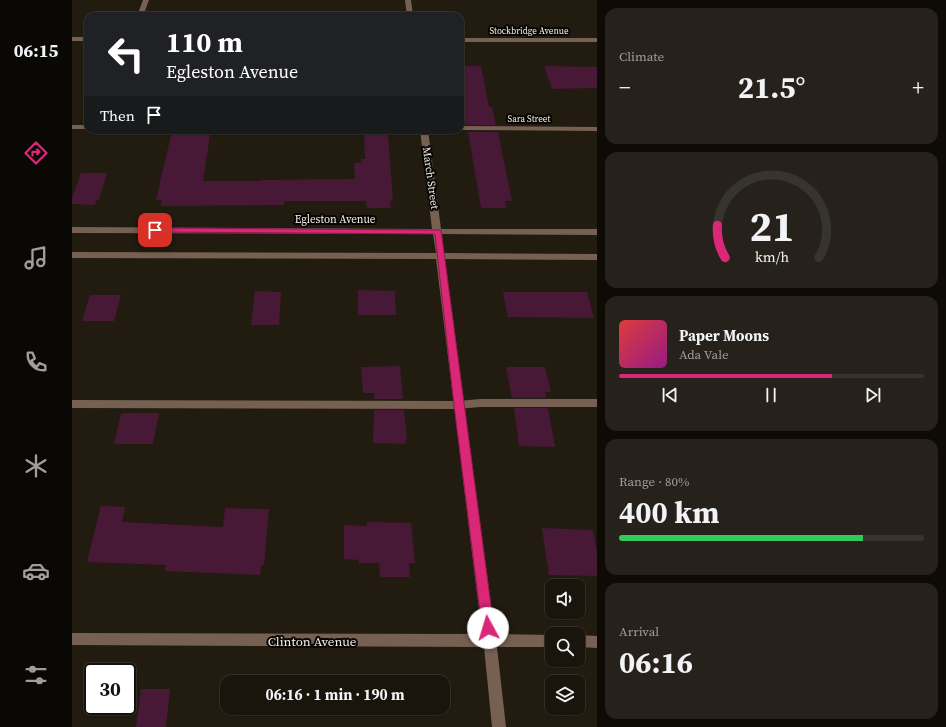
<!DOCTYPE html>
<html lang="en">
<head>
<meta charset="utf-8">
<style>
	:root { --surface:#19140c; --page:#26211a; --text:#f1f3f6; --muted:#9f9e9d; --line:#37332d; --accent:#db2777 }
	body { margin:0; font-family:"Source Serif 4",serif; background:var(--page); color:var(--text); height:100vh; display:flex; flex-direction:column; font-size:15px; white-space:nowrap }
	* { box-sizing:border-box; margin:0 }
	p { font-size:13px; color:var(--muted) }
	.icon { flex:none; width:22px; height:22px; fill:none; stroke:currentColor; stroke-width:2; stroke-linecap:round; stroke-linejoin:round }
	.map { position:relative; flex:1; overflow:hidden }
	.side { display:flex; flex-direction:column; gap:8px; padding:8px; background:#0e0b07; width:349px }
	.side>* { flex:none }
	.top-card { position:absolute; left:12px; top:12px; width:380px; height:122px; border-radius:12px; box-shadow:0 1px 3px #0004,0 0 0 1px var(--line); background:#202124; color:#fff; overflow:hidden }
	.tools { position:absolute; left:473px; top:579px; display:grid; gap:8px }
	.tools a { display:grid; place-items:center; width:40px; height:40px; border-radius:8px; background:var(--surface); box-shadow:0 1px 3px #0004,0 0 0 1px var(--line); font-size:20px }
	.speed { position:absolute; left:12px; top:663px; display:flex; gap:8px; font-size:20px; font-weight:700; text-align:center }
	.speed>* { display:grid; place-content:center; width:52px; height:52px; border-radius:50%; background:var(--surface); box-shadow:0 1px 3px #0004,0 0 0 1px var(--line); line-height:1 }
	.speed .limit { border:2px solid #111; border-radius:6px; background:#fff; color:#111 }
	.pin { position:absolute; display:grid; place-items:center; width:34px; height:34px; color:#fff; margin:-17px; border-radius:8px; box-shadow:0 2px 6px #0006 }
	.me { position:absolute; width:44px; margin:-22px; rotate:354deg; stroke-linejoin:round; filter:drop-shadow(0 0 3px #0008) }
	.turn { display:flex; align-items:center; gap:14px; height:84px; padding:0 16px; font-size:18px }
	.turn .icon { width:52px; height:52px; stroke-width:2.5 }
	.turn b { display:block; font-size:28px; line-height:34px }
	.then { display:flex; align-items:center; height:38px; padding:0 16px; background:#0003; gap:8px; font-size:15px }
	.big { font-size:30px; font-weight:700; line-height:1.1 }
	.side .widget { flex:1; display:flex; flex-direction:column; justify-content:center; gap:6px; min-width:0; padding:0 14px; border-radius:12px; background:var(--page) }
	.side .dial { align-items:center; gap:0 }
	.dial svg { height:104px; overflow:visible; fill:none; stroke:var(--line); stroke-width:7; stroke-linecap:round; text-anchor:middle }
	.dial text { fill:var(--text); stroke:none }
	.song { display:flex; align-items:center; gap:12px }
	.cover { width:48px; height:48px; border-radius:6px; background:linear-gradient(135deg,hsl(0 70% 55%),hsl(310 70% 35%)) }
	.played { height:4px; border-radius:2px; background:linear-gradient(90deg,var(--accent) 70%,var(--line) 70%) }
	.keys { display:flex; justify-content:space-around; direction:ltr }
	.heat { display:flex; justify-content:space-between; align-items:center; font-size:22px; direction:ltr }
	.charge { height:6px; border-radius:3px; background:linear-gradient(90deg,#34c759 80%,var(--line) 0) }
	.trip { position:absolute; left:148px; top:675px; width:230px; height:40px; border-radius:12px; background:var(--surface); box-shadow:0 1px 3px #0004,0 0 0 1px var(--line); font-weight:700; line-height:40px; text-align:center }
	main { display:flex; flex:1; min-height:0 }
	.tab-bar { display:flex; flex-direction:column; width:72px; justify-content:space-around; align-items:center; background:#0a0805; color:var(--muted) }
	.tab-bar .icon { width:28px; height:28px }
	.tab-bar .active { color:var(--accent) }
	.tab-bar b { font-size:18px; color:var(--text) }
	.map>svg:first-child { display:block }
</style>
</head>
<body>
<main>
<nav class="tab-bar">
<b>06:15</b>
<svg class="icon active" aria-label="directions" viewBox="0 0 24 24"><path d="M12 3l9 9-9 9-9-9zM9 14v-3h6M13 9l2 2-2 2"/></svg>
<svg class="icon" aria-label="music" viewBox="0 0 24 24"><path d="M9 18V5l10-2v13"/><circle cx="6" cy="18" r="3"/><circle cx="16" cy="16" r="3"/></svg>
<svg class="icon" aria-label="phone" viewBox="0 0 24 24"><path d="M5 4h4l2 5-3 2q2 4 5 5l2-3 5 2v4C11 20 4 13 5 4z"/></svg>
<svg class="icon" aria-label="climate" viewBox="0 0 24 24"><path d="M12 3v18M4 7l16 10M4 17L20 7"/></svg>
<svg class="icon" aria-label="car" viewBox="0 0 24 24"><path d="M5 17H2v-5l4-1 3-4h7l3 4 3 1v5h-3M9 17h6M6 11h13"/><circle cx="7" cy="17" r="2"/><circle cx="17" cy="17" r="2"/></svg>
<svg class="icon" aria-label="filters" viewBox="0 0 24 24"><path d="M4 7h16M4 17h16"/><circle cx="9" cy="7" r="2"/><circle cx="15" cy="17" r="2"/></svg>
</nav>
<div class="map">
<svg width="525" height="727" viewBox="0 0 525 727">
	<rect width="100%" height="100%" fill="#211b10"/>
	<g fill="#481936">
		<path d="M 388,66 L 409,66 L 417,107 L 420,107 L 424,125 L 394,125 L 388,80 Z"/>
		<path d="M 472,66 L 525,67 L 525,88 L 480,89 Z"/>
		<path d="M 396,132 L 426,132 L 440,201 L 433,201 L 435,208 L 409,208 Z"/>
		<path d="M 292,133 L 316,134 L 321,201 L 318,201 L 319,208 L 295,208 L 294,201 L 212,201 L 212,205 L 89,206 L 90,200 L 84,200 L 99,135 L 138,135 L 131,181 L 188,181 L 189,180 L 283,179 L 282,163 L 290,163 L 289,159 L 293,159 Z"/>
		<path d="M 9,173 L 35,173 L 27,200 L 24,200 L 23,205 L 0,204 L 0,198 Z"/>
		<path d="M 286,290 L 323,291 L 324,315 L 286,315 Z"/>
		<path d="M 183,291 L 209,292 L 207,325 L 179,325 Z"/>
		<path d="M 431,292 L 515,292 L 522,318 L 436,317 Z"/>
		<path d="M 18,295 L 49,295 L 42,321 L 10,321 Z"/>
		<path d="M 328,366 L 331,399 L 302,399 L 302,393 L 291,393 L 289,367 Z"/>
		<path d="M 434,367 L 473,367 L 479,392 L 473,392 L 474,398 L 440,398 Z"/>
		<path d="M 442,408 L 476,408 L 483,447 L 447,446 Z"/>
		<path d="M 302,410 L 332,410 L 335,440 L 333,440 L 334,444 L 301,443 Z"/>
		<path d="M 49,413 L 87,413 L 81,444 L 42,444 Z"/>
		<path d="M 29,506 L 53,507 L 50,522 L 151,527 L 153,508 L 197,509 L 192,565 L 189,565 L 188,575 L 93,571 L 94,565 L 15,562 Z"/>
		<path d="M 295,522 L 339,523 L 343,563 L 337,563 L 338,577 L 308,577 L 307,563 L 287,563 L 287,560 L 272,559 L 272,525 L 295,526 Z"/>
		<path d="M 470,528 L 521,530 L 525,552 L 525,576 L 477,575 Z"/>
		<path d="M 69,689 L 98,689 L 94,727 L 64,727 Z"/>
	</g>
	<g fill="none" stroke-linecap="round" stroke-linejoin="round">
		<g fill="#766051" fill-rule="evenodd">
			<rect x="0" y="125" width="16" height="4"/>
			<path d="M 388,126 L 525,127 L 525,131 L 388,130 Z"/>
			<path d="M 408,399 L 525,399 L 525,407 L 408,407 L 386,409 L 0,408 L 0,400 L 386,401 Z"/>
		</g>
		<g fill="#766051" fill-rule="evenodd">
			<path d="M 71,0 L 77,0 L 71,16 L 65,16 Z"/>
			<path d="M 333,0 L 339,0 L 341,16 L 335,16 Z"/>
			<rect x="0" y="37" width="16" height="4"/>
			<rect x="388" y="38" width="137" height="4"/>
			<path d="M 348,130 L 356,130 L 369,229 L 525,229 L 525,235 L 370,234 L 372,253 L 525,254 L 525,260 L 373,259 L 423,634 L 480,635 L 480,647 L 425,647 L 434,727 L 420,727 L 412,647 L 0,645 L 0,633 L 410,634 L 364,259 L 0,258 L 0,252 L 364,253 L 361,234 L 0,233 L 0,227 L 360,229 Z"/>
			<path d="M 506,635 L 525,636 L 525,648 L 506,647 Z"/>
		</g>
	</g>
	<path fill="#db2777" stroke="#8e194d" d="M 83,228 L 369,230 L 422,628 L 420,632 L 416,633 L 412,632 L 410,628 L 382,405 L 363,234 L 80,232 L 80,229 Z"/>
	<g text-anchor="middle" stroke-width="4" stroke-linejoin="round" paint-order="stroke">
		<g font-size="9" fill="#f5f1e9" stroke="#080603">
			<text x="457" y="34">Stockbridge Avenue</text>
			<text x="457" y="122">Sara Street</text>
		</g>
		<g font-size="11" fill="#f5f1e9" stroke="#080603">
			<text transform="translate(359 178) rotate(82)" y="4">March Street</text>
			<text x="263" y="223">Egleston Avenue</text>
		</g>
		<g font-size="13" fill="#f5f1e9" stroke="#080603">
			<text x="240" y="646">Clinton Avenue</text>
		</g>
	</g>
</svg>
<div class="tools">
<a><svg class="icon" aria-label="sound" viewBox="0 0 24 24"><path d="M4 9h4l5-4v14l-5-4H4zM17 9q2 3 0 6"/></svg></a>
<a><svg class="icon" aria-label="search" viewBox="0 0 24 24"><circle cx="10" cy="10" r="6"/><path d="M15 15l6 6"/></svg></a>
<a><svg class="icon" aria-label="layers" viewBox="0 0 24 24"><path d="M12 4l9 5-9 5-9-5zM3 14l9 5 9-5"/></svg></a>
</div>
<div class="speed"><div class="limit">30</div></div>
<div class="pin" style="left:83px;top:230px;background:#d93025"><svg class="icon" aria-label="arrive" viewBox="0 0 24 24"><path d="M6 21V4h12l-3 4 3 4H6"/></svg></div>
<svg class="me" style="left:416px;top:628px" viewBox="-20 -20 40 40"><circle r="19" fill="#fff"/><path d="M0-13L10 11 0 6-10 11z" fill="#db2777"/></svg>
<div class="trip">06:16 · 1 min · 190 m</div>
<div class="top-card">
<div class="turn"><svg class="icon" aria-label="left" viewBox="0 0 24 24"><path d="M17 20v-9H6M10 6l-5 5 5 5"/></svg><div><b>110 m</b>Egleston Avenue</div></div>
<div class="then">Then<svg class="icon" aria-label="arrive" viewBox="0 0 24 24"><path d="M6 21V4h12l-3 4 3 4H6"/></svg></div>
</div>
</div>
<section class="side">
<div class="widget"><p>Climate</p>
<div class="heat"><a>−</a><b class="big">21.5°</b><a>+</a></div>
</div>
<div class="widget dial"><svg viewBox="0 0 100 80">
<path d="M14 69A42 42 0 1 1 86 69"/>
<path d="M14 69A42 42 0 0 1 8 44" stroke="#db2777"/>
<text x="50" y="56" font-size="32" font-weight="700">21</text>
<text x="50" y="72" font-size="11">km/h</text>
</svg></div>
<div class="widget">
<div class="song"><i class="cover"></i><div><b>Paper Moons</b><p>Ada Vale</p></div></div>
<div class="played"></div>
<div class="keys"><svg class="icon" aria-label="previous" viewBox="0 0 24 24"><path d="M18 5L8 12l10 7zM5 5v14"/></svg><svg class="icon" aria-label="pause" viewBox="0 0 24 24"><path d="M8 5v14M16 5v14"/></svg><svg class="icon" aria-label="next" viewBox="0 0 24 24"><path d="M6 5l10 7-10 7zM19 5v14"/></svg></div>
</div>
<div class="widget"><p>Range · 80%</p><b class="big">400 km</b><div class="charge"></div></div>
<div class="widget"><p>Arrival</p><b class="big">06:16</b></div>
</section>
</main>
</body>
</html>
